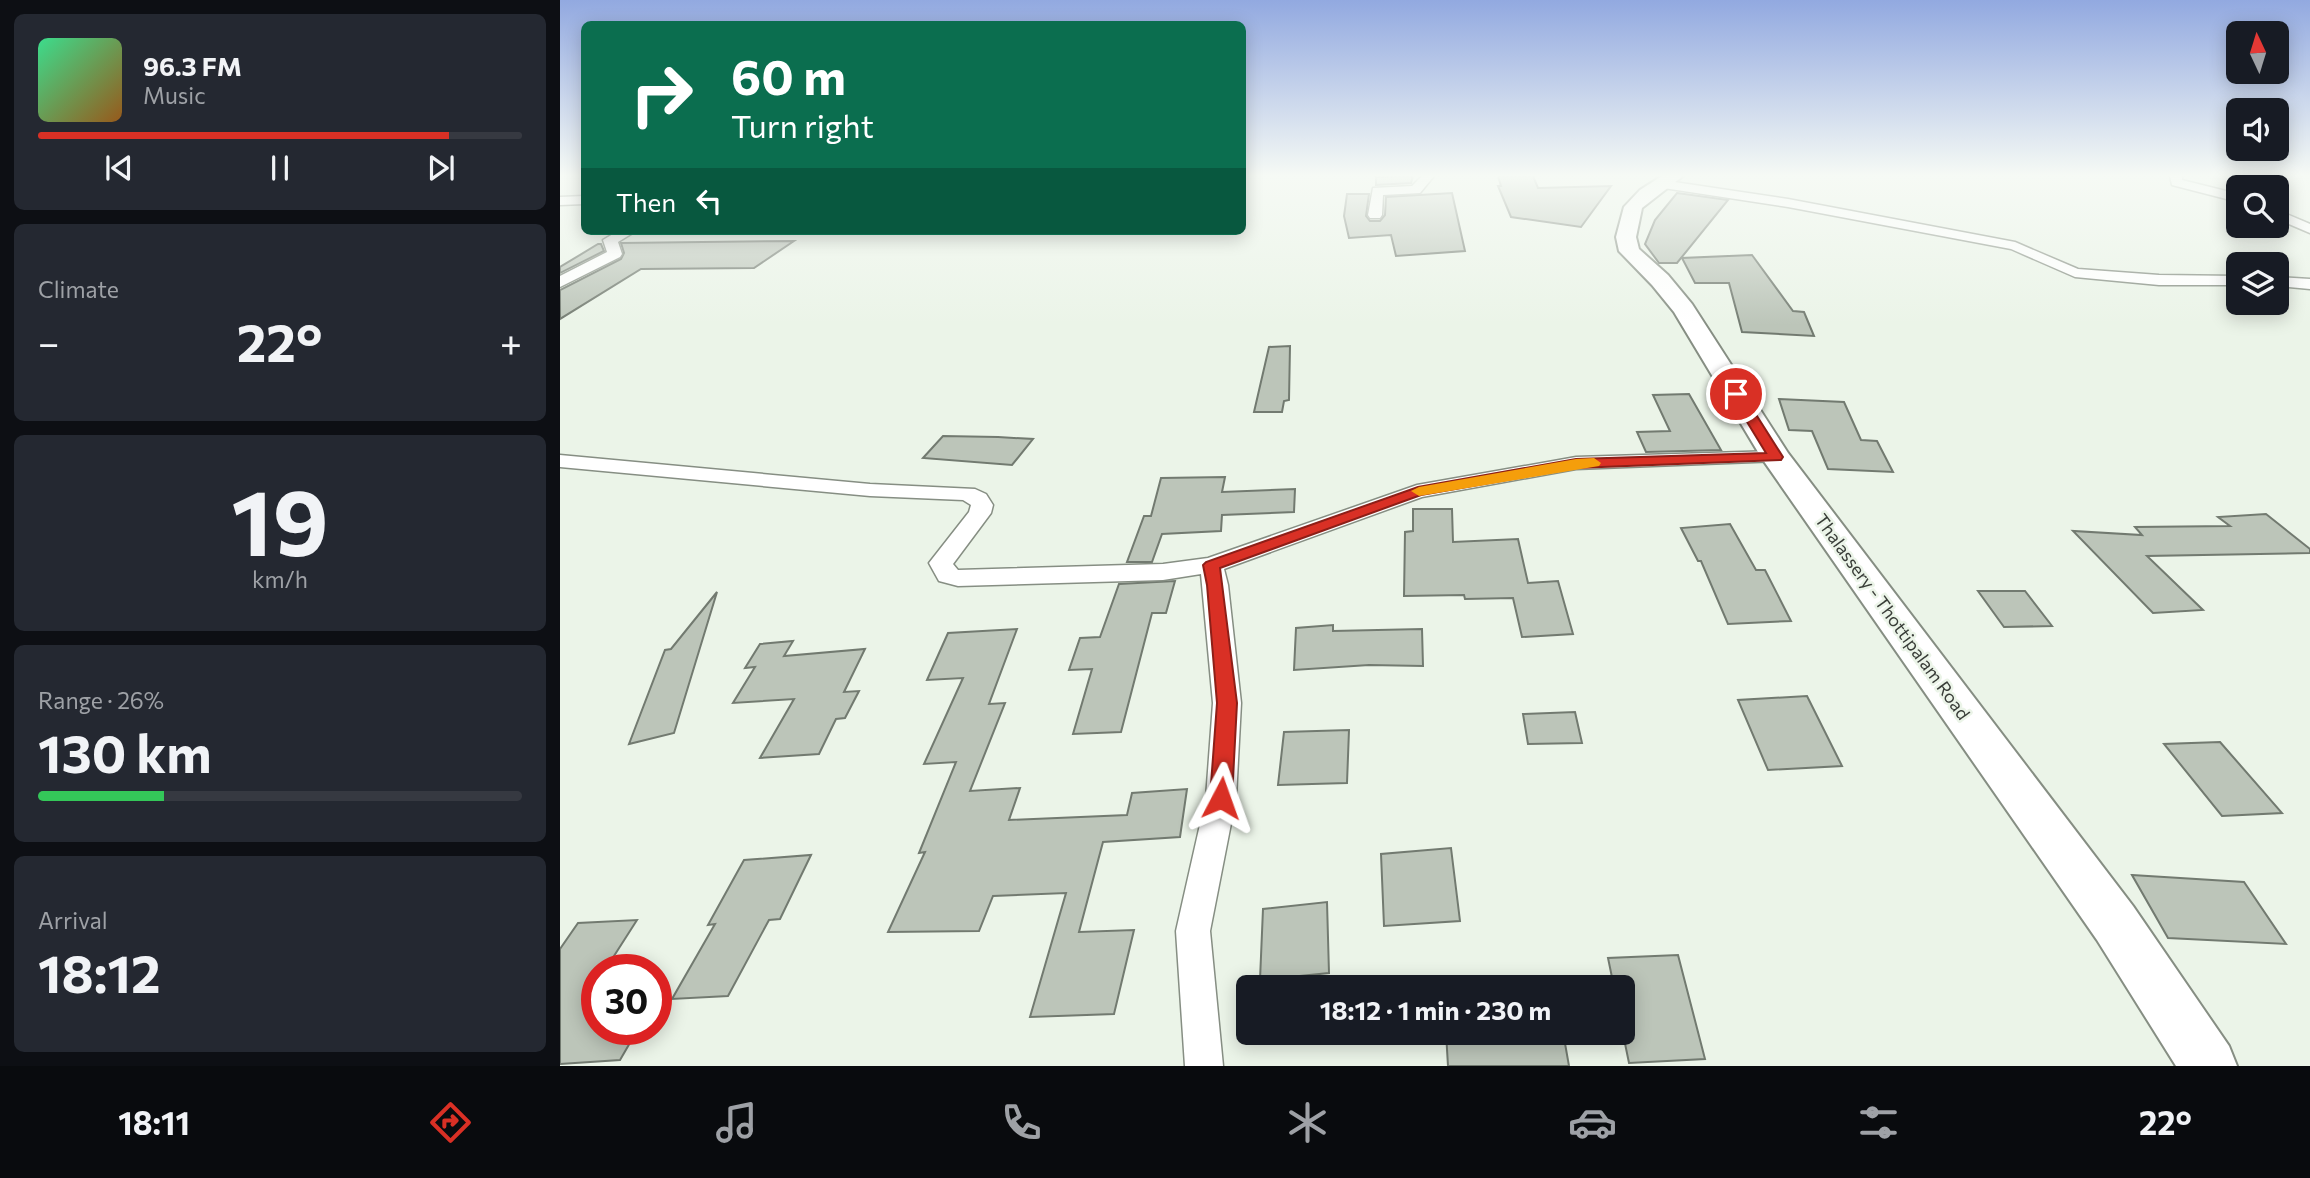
<!DOCTYPE html>
<html lang="en">
<head>
<meta charset="utf-8">
<style>
	:root { --surface:#171b24; --page:#242831; --text:#f1f3f6; --muted:#9ea1a6; --line:#363941; --accent:#d93025 }
	body { margin:0; font-family:Commissioner,sans-serif; background:var(--page); color:var(--text); height:100vh; display:flex; flex-direction:column; font-size:26px; white-space:nowrap }
	* { box-sizing:border-box; margin:0 }
	p { font-size:23px; color:var(--muted) }
	.icon { flex:none; width:38px; height:38px; fill:none; stroke:currentColor; stroke-width:2; stroke-linecap:round; stroke-linejoin:round }
	.map { position:relative; flex:1; overflow:hidden }
	.panel { display:flex; flex-direction:column; gap:14px; padding:14px; background:#0d0f14; width:560px }
	.panel>* { flex:none }
	.hud { position:absolute; left:21px; top:21px; width:665px; height:214px; border-radius:10px; box-shadow:0 4px 18px #0003; background:#0b6e4f; color:#fff; overflow:hidden }
	.needle { width:46px; rotate:356deg }
	.controls { position:absolute; left:1666px; top:21px; display:grid; gap:14px }
	.controls a { display:grid; place-items:center; width:63px; height:63px; border-radius:10px; background:var(--surface); box-shadow:0 4px 18px #0003; font-size:35px }
	.speed { position:absolute; left:21px; top:954px; display:flex; gap:14px; font-size:35px; font-weight:700; text-align:center }
	.speed>* { display:grid; place-content:center; width:91px; height:91px; border-radius:50%; background:var(--surface); box-shadow:0 4px 18px #0003; line-height:1 }
	.speed .limit { border:10px solid #d22; background:#fff; color:#111 }
	.pin { position:absolute; display:grid; place-items:center; width:60px; height:60px; color:#fff; margin:-30px; border:4px solid #fff; border-radius:50%; box-shadow:0 2px 7px #0007 }
	.me { position:absolute; width:77px; margin:-38px; rotate:4deg; stroke-linejoin:round; filter:drop-shadow(0 0 5px #0008) }
	.turn { display:flex; align-items:center; gap:24px; height:147px; padding:0 35px; font-size:32px }
	.turn .icon { width:91px; height:91px; stroke-width:2.5 }
	.turn b { display:block; font-size:49px; line-height:60px }
	.then { display:flex; align-items:center; height:66px; padding:0 35px; background:#0003; gap:14px; font-size:26px }
	.big { font-size:52px; font-weight:700; line-height:1.1 }
	.panel .tile { flex:1; display:flex; flex-direction:column; justify-content:center; gap:10px; min-width:0; padding:0 24px; border-radius:10px; background:var(--page) }
	.panel .dial { align-items:center; gap:0 }
	.dial b { font-size:91px; line-height:1 }
	.song { display:flex; align-items:center; gap:21px }
	.cover { width:84px; height:84px; border-radius:10px; background:linear-gradient(135deg,hsl(150 70% 55%),hsl(30 70% 35%)) }
	.played { height:7px; border-radius:4px; background:linear-gradient(90deg,var(--accent) 85%,var(--line) 85%) }
	.keys { display:flex; justify-content:space-around; direction:ltr }
	.heat { display:flex; justify-content:space-between; align-items:center; font-size:38px; direction:ltr }
	.charge { height:10px; border-radius:5px; background:linear-gradient(90deg,#34c759 26%,var(--line) 0) }
	.trip { position:absolute; left:676px; top:975px; width:399px; height:70px; border-radius:10px; background:var(--surface); box-shadow:0 4px 18px #0003; font-weight:700; line-height:70px; text-align:center }
	.dock { display:flex; height:112px; justify-content:space-around; align-items:center; background:#090b0e; color:var(--muted) }
	.dock .icon { width:49px; height:49px }
	.dock .active { color:var(--accent) }
	.dock b { font-size:32px; color:var(--text) }
	main { display:flex; flex:1; min-height:0 }
	.map>svg:first-child { display:block }
</style>
</head>
<body>
<main>
<section class="panel">
<div class="tile">
<div class="song"><i class="cover"></i><div><b>96.3 FM</b><p>Music</p></div></div>
<div class="played"></div>
<div class="keys"><svg class="icon" aria-label="previous" viewBox="0 0 24 24"><path d="M18 5L8 12l10 7zM5 5v14"/></svg><svg class="icon" aria-label="pause" viewBox="0 0 24 24"><path d="M8 5v14M16 5v14"/></svg><svg class="icon" aria-label="next" viewBox="0 0 24 24"><path d="M6 5l10 7-10 7zM19 5v14"/></svg></div>
</div>
<div class="tile"><p>Climate</p>
<div class="heat"><a>−</a><b class="big">22°</b><a>+</a></div>
</div>
<div class="tile dial"><b>19</b><p>km/h</p></div>
<div class="tile"><p>Range · 26%</p><b class="big">130 km</b><div class="charge"></div></div>
<div class="tile"><p>Arrival</p><b class="big">18:12</b></div>
</section>
<div class="map">
<svg width="1750" height="1066" viewBox="0 0 1750 1066">
	<rect width="100%" height="100%" fill="#ebf4e8"/>
	<g fill="#bcc5b9" stroke="#727a70" stroke-width="2">
		<path d="M 853,176 L 851,183 L 816,185 L 816,177 Z"/>
		<path d="M 938,176 L 973,176 L 978,188 L 1051,186 L 1021,227 L 951,217 L 938,186 L 941,186 Z"/>
		<path d="M 892,193 L 905,251 L 836,256 L 831,235 L 789,238 L 784,216 L 787,194 L 809,194 L 806,216 L 810,221 L 820,221 L 825,215 L 826,197 Z"/>
		<path d="M 1117,193 L 1168,200 L 1117,263 L 1099,263 L 1085,244 L 1095,220 Z"/>
		<path d="M 234,241 L 194,268 L 81,269 L 0,319 L 0,290 L 61,259 L 64,253 L 61,243 Z"/>
		<path d="M 38,244 L 41,244 L 44,251 L 0,273 L 0,267 Z"/>
		<path d="M 1192,255 L 1233,311 L 1244,312 L 1254,336 L 1182,332 L 1169,283 L 1135,283 L 1122,258 Z"/>
		<path d="M 730,346 L 729,400 L 724,401 L 722,412 L 694,412 L 709,347 Z"/>
		<path d="M 1129,394 L 1161,450 L 1086,452 L 1077,432 L 1110,431 L 1093,395 Z"/>
		<path d="M 1219,399 L 1284,402 L 1301,440 L 1317,441 L 1333,472 L 1268,469 L 1252,431 L 1229,430 Z"/>
		<path d="M 383,436 L 438,437 L 473,439 L 452,465 L 363,458 Z"/>
		<path d="M 665,477 L 662,492 L 735,489 L 734,512 L 662,515 L 661,531 L 602,534 L 592,562 L 567,562 L 584,516 L 591,516 L 601,478 Z"/>
		<path d="M 853,509 L 892,509 L 893,542 L 958,539 L 968,583 L 998,581 L 1013,634 L 962,637 L 953,598 L 905,599 L 904,595 L 844,596 L 845,532 L 853,531 Z"/>
		<path d="M 1706,514 L 1750,549 L 1750,553 L 1587,556 L 1643,610 L 1593,613 L 1513,531 L 1582,535 L 1575,527 L 1670,526 L 1658,517 Z"/>
		<path d="M 1170,524 L 1196,570 L 1205,570 L 1231,621 L 1168,624 L 1141,561 L 1138,561 L 1121,528 Z"/>
		<path d="M 615,581 L 606,613 L 592,613 L 561,732 L 513,734 L 532,669 L 509,670 L 520,638 L 540,637 L 559,584 Z"/>
		<path d="M 1418,591 L 1465,591 L 1492,626 L 1444,627 Z"/>
		<path d="M 157,592 L 114,733 L 69,744 L 105,650 L 111,649 Z"/>
		<path d="M 773,625 L 773,631 L 862,629 L 863,666 L 809,665 L 734,670 L 736,628 Z"/>
		<path d="M 457,629 L 429,704 L 445,703 L 410,791 L 460,788 L 449,820 L 567,815 L 572,793 L 627,789 L 620,837 L 543,842 L 519,932 L 574,930 L 554,1014 L 470,1017 L 506,893 L 433,896 L 419,931 L 328,932 L 365,852 L 359,853 L 396,762 L 364,764 L 403,678 L 367,680 L 388,633 Z"/>
		<path d="M 233,641 L 224,656 L 305,649 L 284,692 L 299,691 L 285,718 L 276,719 L 259,754 L 200,758 L 234,699 L 173,703 L 195,667 L 185,668 L 200,644 Z"/>
		<path d="M 1247,696 L 1282,766 L 1208,770 L 1178,700 Z"/>
		<path d="M 1015,712 L 1022,743 L 968,744 L 963,714 Z"/>
		<path d="M 789,730 L 787,783 L 718,785 L 724,732 Z"/>
		<path d="M 1660,742 L 1722,813 L 1662,816 L 1604,744 Z"/>
		<path d="M 891,848 L 900,921 L 824,926 L 821,854 Z"/>
		<path d="M 251,855 L 220,919 L 209,920 L 168,996 L 112,999 L 155,924 L 148,925 L 184,860 Z"/>
		<path d="M 1572,875 L 1684,882 L 1726,944 L 1608,938 Z"/>
		<path d="M 767,902 L 769,973 L 700,980 L 703,909 Z"/>
		<path d="M 77,920 L 45,970 L 37,970 L 37,1029 L 78,1029 L 60,1060 L 0,1064 L 0,949 L 18,923 Z"/>
		<path d="M 1118,955 L 1145,1059 L 1069,1063 L 1062,1029 L 1062,987 L 1054,987 L 1048,958 Z"/>
		<path d="M 886,1032 L 1003,1032 L 1009,1066 L 888,1066 Z"/>
	</g>
	<g fill="none" stroke-linecap="round" stroke-linejoin="round">
		<g stroke="#868e83" stroke-width="3">
			<g id="street">
				<path d="M 862,176 L 874,176 L 860,193 L 823,195 L 822,215 L 820,218 L 810,218 L 808,215 L 813,188 L 852,186 Z"/>
				<path d="M 1610,176 L 1622,176 L 1622,180 L 1678,194 L 1678,202 L 1612,185 Z"/>
				<path d="M 1101,180 L 1228,199 L 1455,242 L 1518,269 L 1599,275 L 1678,276 L 1678,285 L 1599,285 L 1515,277 L 1451,249 L 1228,207 L 1097,187 L 1097,181 Z"/>
				<path d="M 24,196 L 24,204 L 0,205 L 0,197 Z"/>
				<path d="M 1717,210 L 1750,224 L 1750,233 L 1717,219 Z"/>
				<path d="M 58,231 L 76,231 L 58,242 L 62,254 L 60,257 L 0,287 L 0,276 L 47,252 L 43,240 Z"/>
				<path d="M 1717,277 L 1750,279 L 1750,289 L 1717,286 Z"/>
				<path d="M 1216,451 L 1223,453 L 1226,457 L 1223,461 L 1016,469 L 862,497 L 664,569 L 668,585 L 681,703 L 676,798 L 650,931 L 663,1066 L 625,1066 L 616,931 L 646,798 L 653,703 L 641,574 L 603,580 L 398,586 L 379,581 L 369,563 L 409,512 L 411,505 L 403,500 L 310,496 L 0,467 L 0,455 L 310,484 L 415,489 L 426,494 L 433,505 L 431,513 L 393,564 L 398,570 L 603,564 L 648,558 L 857,485 L 1016,457 Z"/>
			</g>
		</g>
		<g stroke="#868e83" stroke-width="4">
			<path id="secondary" d="M 1102,176 L 1123,176 L 1082,208 L 1076,237 L 1079,249 L 1108,275 L 1132,304 L 1228,453 L 1573,906 L 1669,1046 L 1677,1066 L 1616,1066 L 1537,940 L 1201,457 L 1114,312 L 1092,285 L 1059,251 L 1056,237 L 1064,207 L 1080,190 Z"/>
		</g>
		<use href="#street" fill="#fff" fill-rule="evenodd"/>
		<use href="#secondary" fill="#fff" fill-rule="evenodd"/>
	</g>
	<linearGradient id="sky" x2="0" y2="1"><stop stop-color="#92a9e0"/><stop offset="0.54" stop-color="#f6faf5"/><stop offset="1" stop-color="#f6faf5" stop-opacity="0"/></linearGradient>
	<rect width="1750" height="325" fill="url(#sky)"/>
	<path fill="#d93025" stroke="#8d1f18" stroke-width="2" d="M 1176,390 L 1183,394 L 1223,457 L 1221,460 L 1016,468 L 861,495 L 660,568 L 677,703 L 672,798 L 668,805 L 661,807 L 653,805 L 650,798 L 657,703 L 647,585 L 643,565 L 646,562 L 858,487 L 1016,459 L 1206,453 L 1170,394 Z"/>
	<path fill="#f59e0b" d="M 1034,458 L 1041,463 L 1039,466 L 859,496 L 851,491 L 859,487 L 1016,459 Z"/>
	<g text-anchor="middle" stroke-width="5" stroke-linejoin="round" paint-order="stroke">
		<g font-size="18" fill="#393d38" stroke="#ebf4e8">
			<text transform="translate(1332 617) rotate(54)" y="6">Thalassery - Thottipalam Road</text>
		</g>
	</g>
</svg>
<div class="controls">
<a><svg class="needle" viewBox="-14 -14 28 28"><path d="M0-13l5 13h-10z" fill="#e53935"/><path d="M0 13l5-13h-10z" fill="#9ea1a6"/></svg></a>
<a><svg class="icon" aria-label="sound" viewBox="0 0 24 24"><path d="M4 9h4l5-4v14l-5-4H4zM17 9q2 3 0 6"/></svg></a>
<a><svg class="icon" aria-label="search" viewBox="0 0 24 24"><circle cx="10" cy="10" r="6"/><path d="M15 15l6 6"/></svg></a>
<a><svg class="icon" aria-label="layers" viewBox="0 0 24 24"><path d="M12 4l9 5-9 5-9-5zM3 14l9 5 9-5"/></svg></a>
</div>
<div class="speed"><div class="limit">30</div></div>
<div class="pin" style="left:1176px;top:394px;background:#d93025"><svg class="icon" aria-label="arrive" viewBox="0 0 24 24"><path d="M6 21V4h12l-3 4 3 4H6"/></svg></div>
<svg class="me" style="left:661px;top:798px" viewBox="-20 -20 40 40"><path d="M0-17L14 15 0 8-14 15z" fill="#d93025" stroke="#fff" stroke-width="4"/></svg>
<div class="trip">18:12 · 1 min · 230 m</div>
<div class="hud">
<div class="turn"><svg class="icon" aria-label="right" viewBox="0 0 24 24"><path d="M7 20v-9h11M14 6l5 5-5 5"/></svg><div><b>60 m</b>Turn right</div></div>
<div class="then">Then<svg class="icon" aria-label="left" viewBox="0 0 24 24"><path d="M17 20v-9H6M10 6l-5 5 5 5"/></svg></div>
</div>
</div>
</main>
<nav class="dock">
<b>18:11</b>
<svg class="icon active" aria-label="directions" viewBox="0 0 24 24"><path d="M12 3l9 9-9 9-9-9zM9 14v-3h6M13 9l2 2-2 2"/></svg>
<svg class="icon" aria-label="music" viewBox="0 0 24 24"><path d="M9 18V5l10-2v13"/><circle cx="6" cy="18" r="3"/><circle cx="16" cy="16" r="3"/></svg>
<svg class="icon" aria-label="phone" viewBox="0 0 24 24"><path d="M5 4h4l2 5-3 2q2 4 5 5l2-3 5 2v4C11 20 4 13 5 4z"/></svg>
<svg class="icon" aria-label="climate" viewBox="0 0 24 24"><path d="M12 3v18M4 7l16 10M4 17L20 7"/></svg>
<svg class="icon" aria-label="car" viewBox="0 0 24 24"><path d="M5 17H2v-5l4-1 3-4h7l3 4 3 1v5h-3M9 17h6M6 11h13"/><circle cx="7" cy="17" r="2"/><circle cx="17" cy="17" r="2"/></svg>
<svg class="icon" aria-label="filters" viewBox="0 0 24 24"><path d="M4 7h16M4 17h16"/><circle cx="9" cy="7" r="2"/><circle cx="15" cy="17" r="2"/></svg>
<b>22°</b>
</nav>
</body>
</html>
